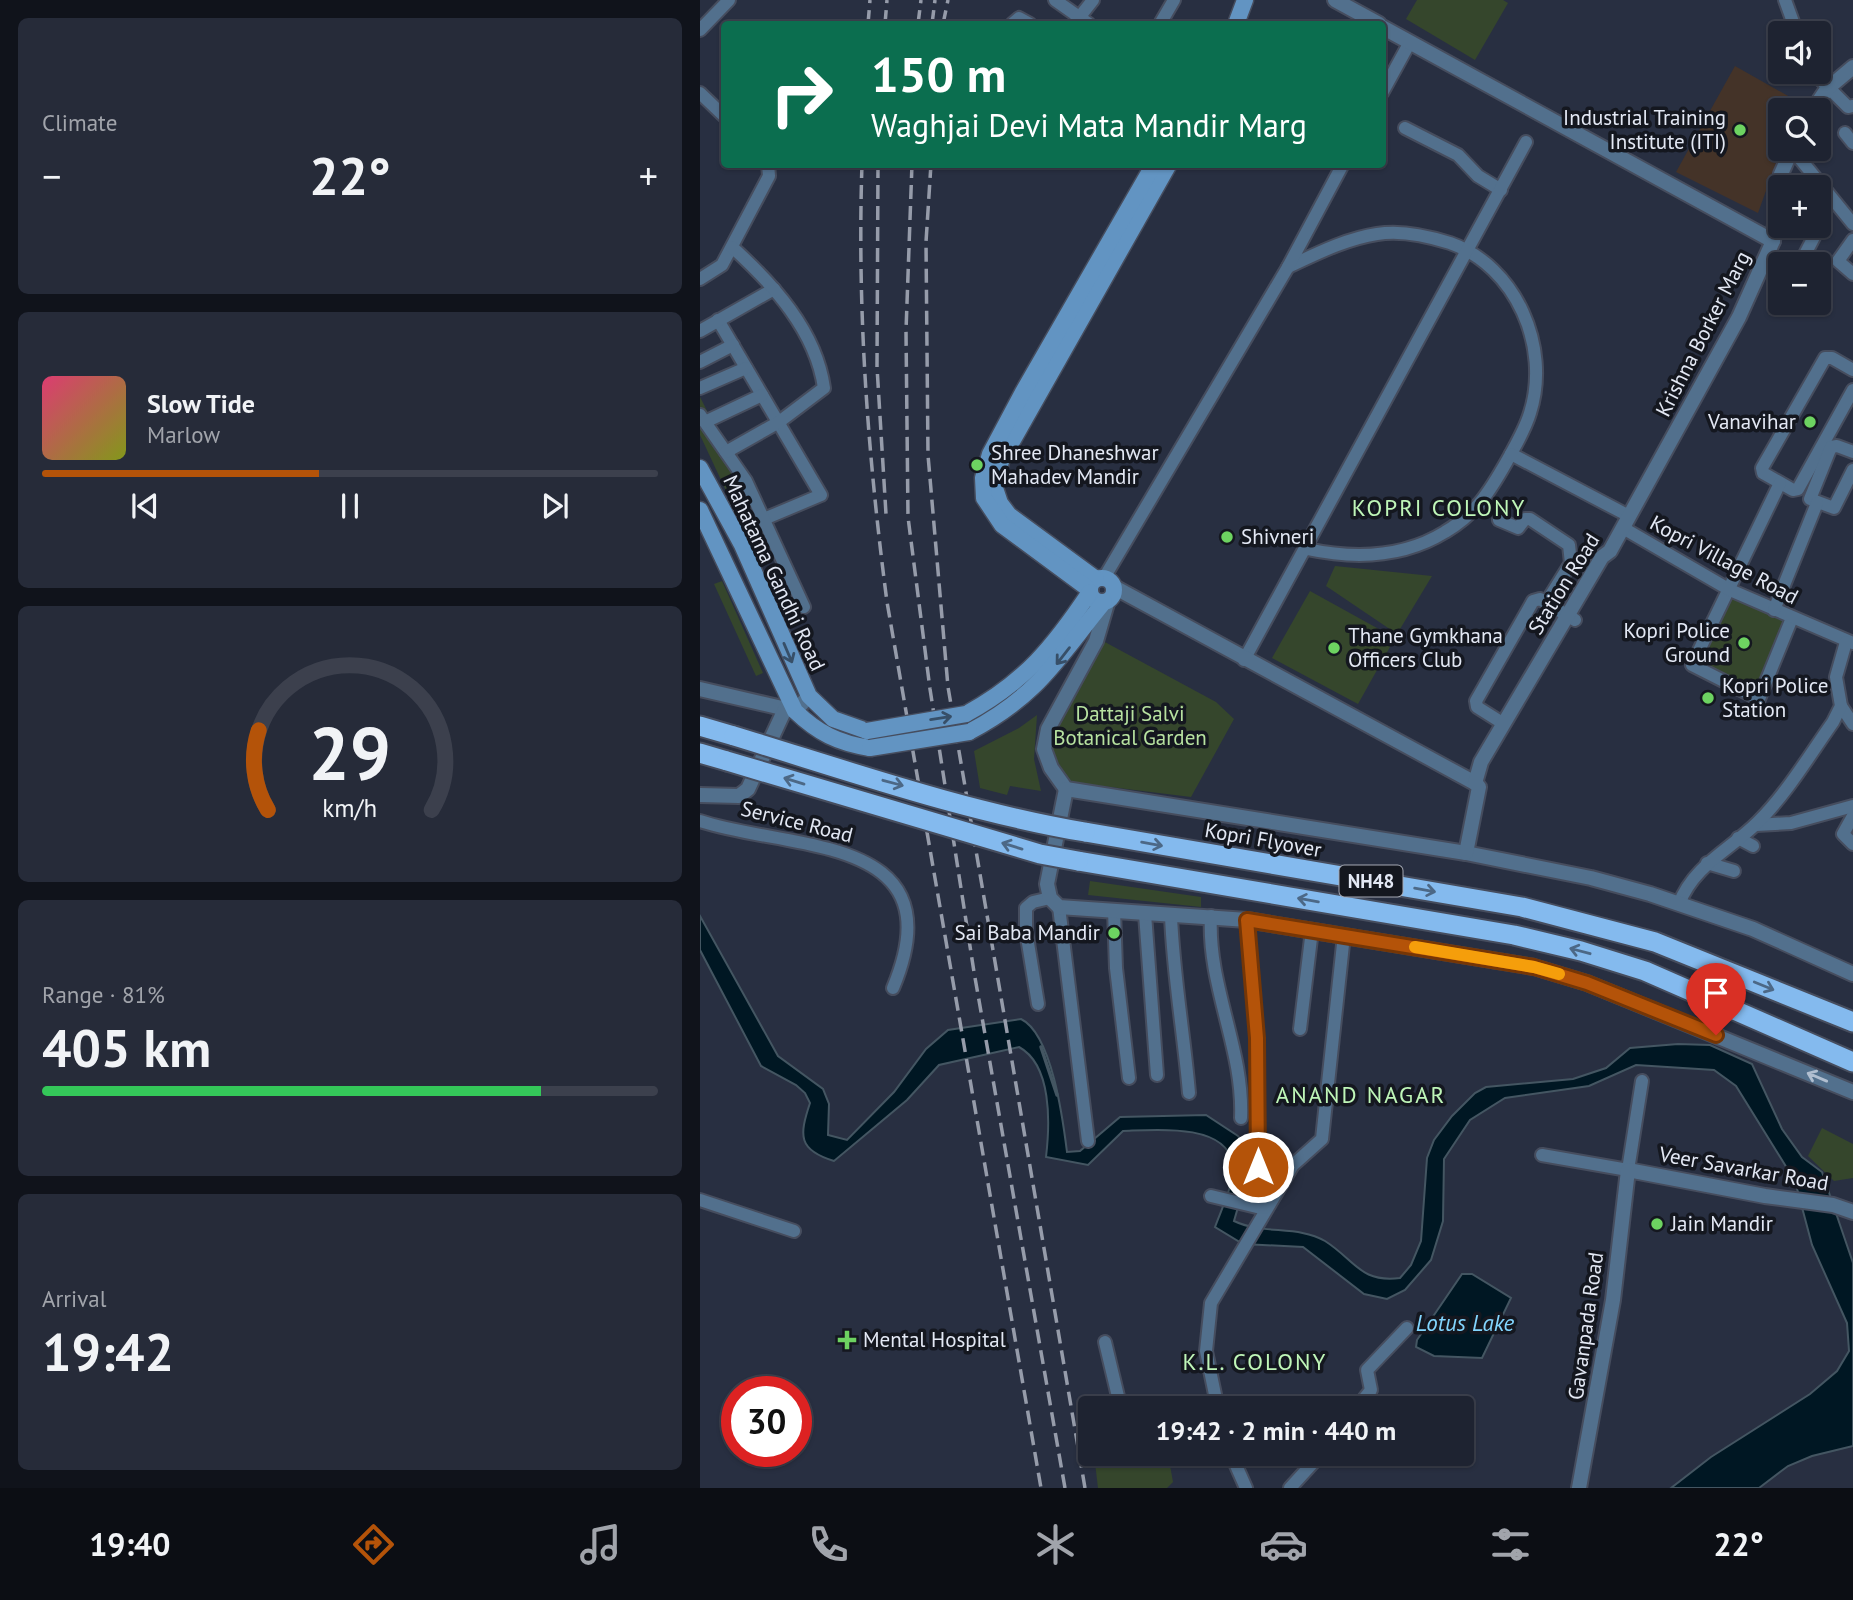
<!DOCTYPE html>
<html lang="en">
<head>
<meta charset="utf-8">
<style>
	:root { --surface:#1e2331; --page:#262b39; --text:#f1f3f6; --muted:#a1a4ab; --line:#3c404d; --accent:#b45309 }
	body { margin:0; font-family:"PT Sans",sans-serif; background:var(--page); color:var(--text); height:100vh; display:flex; flex-direction:column; font-size:26px; white-space:nowrap }
	* { box-sizing:border-box; margin:0 }
	p { font-size:23px; color:var(--muted) }
	.icon { flex:none; width:38px; height:38px; fill:none; stroke:currentColor; stroke-width:2; stroke-linecap:round; stroke-linejoin:round }
	.map { position:relative; flex:1; overflow:hidden }
	.side { display:flex; flex-direction:column; gap:18px; padding:18px; background:#10131b; width:700px }
	.side>* { flex:none }
	.guide { position:absolute; left:21px; top:21px; width:665px; height:147px; border-radius:7px; box-shadow:0 2px 5px #0004,0 0 0 2px var(--line); background:#0b6e4f; color:#fff; overflow:hidden }
	.controls { position:absolute; left:1068px; top:21px; display:grid; gap:14px }
	.controls a { display:grid; place-items:center; width:63px; height:63px; border-radius:7px; background:var(--surface); box-shadow:0 2px 5px #0004,0 0 0 2px var(--line); font-size:35px }
	.speed { position:absolute; left:21px; top:1376px; display:flex; gap:14px; font-size:35px; font-weight:700; text-align:center }
	.speed>* { display:grid; place-content:center; width:91px; height:91px; border-radius:50%; background:var(--surface); box-shadow:0 2px 5px #0004,0 0 0 2px var(--line); line-height:1 }
	.speed .limit { border:10px solid #d22; background:#fff; color:#111 }
	.pin { position:absolute; display:grid; place-items:center; width:60px; height:60px; color:#fff; margin:-72px -30px; border-radius:50% 50% 50% 0; rotate:-45deg; box-shadow:0 0 7px #0007 }
	.pin .icon { rotate:45deg }
	.me { position:absolute; width:77px; margin:-38px; rotate:0deg; stroke-linejoin:round; filter:drop-shadow(0 0 5px #0008) }
	.turn { display:flex; align-items:center; gap:24px; height:147px; padding:0 35px; font-size:32px }
	.turn .icon { width:91px; height:91px; stroke-width:2.5 }
	.turn b { display:block; font-size:49px; line-height:60px }
	.big { font-size:52px; font-weight:600; line-height:1.1 }
	.side .widget { flex:1; display:flex; flex-direction:column; justify-content:center; gap:10px; min-width:0; padding:0 24px; border-radius:10px; background:var(--page) }
	.side .dial { align-items:center; gap:0 }
	.dial svg { height:182px; overflow:visible; fill:none; stroke:var(--line); stroke-width:7; stroke-linecap:round; text-anchor:middle }
	.dial text { fill:var(--text); stroke:none }
	.song { display:flex; align-items:center; gap:21px }
	.cover { width:84px; height:84px; border-radius:10px; background:linear-gradient(135deg,hsl(340 70% 55%),hsl(70 70% 35%)) }
	.played { height:7px; border-radius:4px; background:linear-gradient(90deg,var(--accent) 45%,var(--line) 45%) }
	.keys { display:flex; justify-content:space-around; direction:ltr }
	.heat { display:flex; justify-content:space-between; align-items:center; font-size:38px; direction:ltr }
	.charge { height:10px; border-radius:5px; background:linear-gradient(90deg,#34c759 81%,var(--line) 0) }
	.trip { position:absolute; left:378px; top:1396px; width:396px; height:70px; border-radius:7px; background:var(--surface); box-shadow:0 2px 5px #0004,0 0 0 2px var(--line); font-weight:600; line-height:70px; text-align:center }
	.tab-bar { display:flex; height:112px; justify-content:space-around; align-items:center; background:#0c0e14; color:var(--muted) }
	.tab-bar .icon { width:49px; height:49px }
	.tab-bar .current { color:var(--accent) }
	.tab-bar b { font-size:32px; color:var(--text) }
	main { display:flex; flex:1; min-height:0 }
	.map>svg:first-child { display:block }
</style>
</head>
<body>
<main>
<section class="side">
<div class="widget"><p>Climate</p>
<div class="heat"><a>−</a><b class="big">22°</b><a>+</a></div>
</div>
<div class="widget">
<div class="song"><i class="cover"></i><div><b>Slow Tide</b><p>Marlow</p></div></div>
<div class="played"></div>
<div class="keys"><svg class="icon" aria-label="previous" viewBox="0 0 24 24"><path d="M18 5L8 12l10 7zM5 5v14"/></svg><svg class="icon" aria-label="pause" viewBox="0 0 24 24"><path d="M8 5v14M16 5v14"/></svg><svg class="icon" aria-label="next" viewBox="0 0 24 24"><path d="M6 5l10 7-10 7zM19 5v14"/></svg></div>
</div>
<div class="widget dial"><svg viewBox="0 0 100 80">
<path d="M14 69A42 42 0 1 1 86 69"/>
<path d="M14 69A42 42 0 0 1 10 34" stroke="#b45309"/>
<text x="50" y="56" font-size="32" font-weight="700">29</text>
<text x="50" y="72" font-size="11">km/h</text>
</svg></div>
<div class="widget"><p>Range · 81%</p><b class="big">405 km</b><div class="charge"></div></div>
<div class="widget"><p>Arrival</p><b class="big">19:42</b></div>
</section>
<div class="map">
<svg width="1153" height="1488" viewBox="0 0 1153 1488">
	<rect width="100%" height="100%" fill="#282f41"/>
	<path fill="#443328" d="M 1035,66 L 1097,101 L 1094,110 L 1080,110 L 1081,149 L 1058,213 L 976,172 Z"/>
	<g fill="#35462c">
		<path d="M 717,0 L 803,0 L 808,3 L 775,60 L 706,19 Z"/>
		<path d="M 0,397 L 69,531 L 49,540 L 0,435 Z"/>
		<path d="M 635,566 L 732,576 L 697,634 L 626,586 Z"/>
		<path d="M 22,581 L 63,673 L 56,676 L 14,584 Z"/>
		<path d="M 610,591 L 695,638 L 658,704 L 572,658 Z"/>
		<path d="M 1033,596 L 1086,623 L 1057,692 L 999,664 Z"/>
		<path d="M 403,641 L 516,702 L 534,719 L 491,797 L 370,782 C 363,772 353,761 353,747 C 352,728 392,662 403,641 Z"/>
		<path d="M 337,715 L 334,759 L 341,791 L 310,786 L 307,795 L 280,788 L 274,751 L 319,728 Z"/>
		<path d="M 390,881 L 501,897 L 501,907 L 388,895 Z"/>
		<path d="M 1122,1128 L 1153,1144 L 1153,1178 L 1134,1181 L 1108,1156 Z"/>
		<path d="M 394,1454 L 468,1454 L 473,1482 L 467,1488 L 398,1488 Z"/>
	</g>
	<g fill="#001723" stroke="#445662" stroke-width="2">
		<path d="M 0,916 L 78,1056 L 123,1089 L 129,1104 L 128,1135 L 147,1140 L 194,1092 L 226,1049 L 248,1030 L 321,1019 C 352,1034 363,1120 367,1152 L 380,1151 L 420,1117 L 506,1115 L 538,1136 L 549,1149 L 548,1173 L 534,1221 C 563,1235 598,1225 625,1241 C 655,1260 660,1283 700,1278 L 711,1265 L 721,1241 L 727,1158 L 734,1140 L 752,1116 L 775,1093 L 786,1087 L 873,1079 L 906,1068 L 930,1048 L 978,1044 L 1010,1045 L 1052,1064 L 1082,1129 L 1102,1157 L 1122,1172 L 1153,1263 L 1153,1446 L 1112,1456 L 1088,1466 L 1059,1488 L 971,1488 L 1011,1457 L 1110,1394 L 1137,1371 L 1149,1351 L 1147,1323 L 1112,1245 L 1095,1181 L 1036,1086 L 1014,1070 L 936,1065 L 889,1086 L 805,1098 L 770,1120 L 744,1159 L 743,1221 L 731,1260 L 705,1290 L 687,1299 L 664,1294 L 603,1247 L 543,1244 L 515,1227 C 521,1210 535,1182 533,1164 C 526,1122 452,1130 423,1131 L 388,1165 L 346,1157 C 350,1123 352,1065 319,1047 L 239,1065 L 207,1100 L 134,1161 C 98,1150 99,1136 110,1103 L 105,1093 L 96,1085 L 61,1066 L 0,950 Z"/>
		<path d="M 762,1274 L 772,1274 L 811,1298 L 782,1358 L 734,1356 L 716,1347 L 717,1340 Z"/>
	</g>
	<g fill="none" stroke-linecap="round" stroke-linejoin="round">
		<path stroke="#445662" stroke-width="3.5" d="M 341,1047 L 357,1095"/>
		<g stroke="#464d5e" stroke-width="16">
			<g id="minor">
				<path d="M 355,0 L 389,24"/>
				<path d="M 1085,0 L 1097,33"/>
				<path d="M 312,24 L 319,18 L 330,24"/>
				<path d="M 374,24 L 393,0"/>
				<path d="M 460,24 L 474,0"/>
				<path d="M 0,30 L 29,0"/>
				<path d="M 1113,72 L 1148,107 L 1153,106"/>
				<path d="M 0,93 L 24,116"/>
				<path d="M 682,93 L 710,42"/>
				<path d="M 705,128 L 758,155 L 778,176 L 801,190"/>
				<path d="M 1145,133 L 1153,143"/>
				<path d="M 1092,149 L 1153,224"/>
				<path d="M 1099,187 L 1101,185"/>
				<path d="M 1153,240 L 1138,261 L 1153,274"/>
				<path d="M 1066,256 L 1082,264"/>
				<path d="M 1100,264 L 1115,235 L 1110,226"/>
				<path d="M 588,267 C 616,254 645,239 677,234 C 700,230 728,236 750,243 C 816,266 851,347 830,413 C 825,430 815,446 807,461 C 790,491 776,514 745,532 C 703,558 654,559 607,549"/>
				<path d="M 0,279 L 22,265 L 69,176 L 68,164"/>
				<path d="M 18,320 L 121,495 L 64,519"/>
				<path d="M 0,331 L 74,289"/>
				<path d="M 0,362 L 33,345"/>
				<path d="M 1153,370 L 1132,358 L 1125,358 L 1062,468 L 1063,473 L 1093,490 L 1098,489 L 1153,390"/>
				<path d="M 0,388 L 46,368"/>
				<path d="M 0,415 L 46,481 L 104,607"/>
				<path d="M 5,422 L 62,395"/>
				<path d="M 26,452 L 79,422 L 124,388 C 116,331 73,284 32,247"/>
				<path d="M 1153,452 L 1137,446 L 1131,447 L 1110,499 L 1134,508 L 1153,470"/>
				<path d="M 811,454 L 929,516"/>
				<path d="M 1080,483 L 992,665 L 1059,699 L 1092,618"/>
				<path d="M 799,520 L 818,528 L 825,519 L 830,519 L 869,545 L 871,563 L 846,603"/>
				<path d="M 923,528 L 1030,590 L 1153,643"/>
				<path d="M 404,578 L 588,267 L 643,164"/>
				<path d="M 1074,610 L 1117,503"/>
				<path d="M 544,660 L 826,142"/>
				<path d="M 1141,706 L 1153,724"/>
				<path d="M 804,724 L 777,707 L 776,701 L 833,601 L 840,599 L 875,620"/>
				<path d="M 1153,816 L 1143,834 L 1153,844"/>
				<path d="M 0,821 C 90,851 258,833 193,988"/>
				<path d="M 1056,825 L 1091,823 L 1153,806"/>
				<path d="M 1038,838 L 1053,846"/>
				<path d="M 1007,863 L 1034,871"/>
				<path d="M 979,904 C 994,865 1030,850 1058,822 C 1087,793 1109,756 1133,722 L 1141,706 L 1136,677 L 1146,642"/>
				<path d="M 359,907 L 388,1141"/>
				<path d="M 414,910 L 416,968 L 429,1078"/>
				<path d="M 445,914 L 457,1075"/>
				<path d="M 471,915 C 473,974 484,1034 489,1093"/>
				<path d="M 511,916 C 507,985 544,1049 541,1118"/>
				<path d="M 547,920 L 557,1038 L 558,1207"/>
				<path d="M 338,1004 L 326,931 L 326,908 L 333,902 L 350,898"/>
				<path d="M 600,1029 L 612,930"/>
				<path d="M 842,1155 L 928,1170 L 942,1081"/>
				<path d="M 511,1196 L 565,1209"/>
				<path d="M 0,1200 L 94,1231"/>
				<path d="M 405,1342 L 421,1409"/>
				<path d="M 491,1409 L 515,1400"/>
				<path d="M 518,1409 L 506,1351 L 511,1303 L 593,1165 L 622,1139 L 644,935"/>
				<path d="M 656,1409 L 671,1390 L 667,1370 L 707,1328"/>
				<path d="M 531,1454 L 546,1488"/>
				<path d="M 590,1488 L 621,1454"/>
			</g>
		</g>
		<g stroke="#464d5e" stroke-width="18">
			<g id="tertiary">
				<path d="M 635,0 L 679,24"/>
				<path d="M 682,27 L 1073,241"/>
				<path d="M 1113,110 L 1127,89 L 1153,67"/>
				<path d="M 414,587 L 775,783"/>
				<path d="M 408,600 L 396,641 L 348,729 L 344,749 L 351,768 L 366,789 L 766,853 L 891,878 L 950,894 L 1053,929 L 1153,974"/>
				<path d="M 0,689 L 95,711 L 109,696"/>
				<path d="M 366,789 L 347,884 L 350,898 L 359,907 L 547,920 L 834,967 L 887,983 L 1153,1092"/>
				<path d="M 0,795 L 39,796 L 48,789 L 85,709"/>
				<path d="M 766,853 L 779,787 L 775,783 L 781,762 L 902,557 L 910,551 L 1039,317 L 1073,241 L 1081,174 L 1092,149"/>
				<path d="M 879,1488 L 913,1300 L 928,1170 L 1065,1196 L 1133,1205 L 1153,1212"/>
			</g>
		</g>
		<g stroke="#464d5e" stroke-width="19">
			<g id="secondary">
				<path d="M 536,24 L 545,0"/>
				<path d="M 0,468 L 42,545 L 109,696 L 133,719 L 167,731"/>
				<path d="M 0,510 L 95,711 C 118,733 138,743 170,748"/>
				<circle cx="402" cy="590" r="12"/>
				<path d="M 396,579 L 309,515 L 300,503 L 295,488 L 301,461 L 469,164"/>
				<path d="M 390,590 L 302,525 L 284,498 L 283,478 L 290,454 L 323,392 L 454,164"/>
				<path d="M 266,714 C 325,682 354,646 390,592"/>
				<path d="M 269,732 C 339,695 357,659 404,602"/>
			</g>
		</g>
		<g stroke="#464d5e" stroke-width="23">
			<g id="trunk">
				<path d="M 0,726 L 34,736"/>
				<path d="M 0,753 L 27,761"/>
				<path d="M 385,832 L 822,907 L 955,942 L 1153,1022"/>
				<path d="M 378,861 L 814,935 L 881,951 L 945,971 L 1153,1062"/>
			</g>
		</g>
		<use href="#minor" stroke="#52708d" stroke-width="12"/>
		<use href="#tertiary" stroke="#52708d" stroke-width="14"/>
		<use href="#secondary" stroke="#6294c2" stroke-width="16"/>
		<use href="#trunk" stroke="#84baee" stroke-width="19"/>
		<g stroke="#969caa" stroke-width="3.5" stroke-dasharray="14 7" stroke-linecap="butt">
			<path d="M 168,24 L 170,0"/>
			<path d="M 185,24 L 187,0"/>
			<path d="M 218,24 L 221,0"/>
			<path d="M 232,24 L 235,0"/>
			<path d="M 243,24 L 248,0"/>
			<path d="M 162,164 C 157,311 168,457 187,602 L 341,1488"/>
			<path d="M 178,164 L 177,367 L 186,514"/>
			<path d="M 212,164 L 206,331 L 208,517 L 230,689 L 274,972 L 365,1488"/>
			<path d="M 231,164 L 226,242 L 228,455 L 248,687 L 385,1488"/>
		</g>
		<g stroke="#464d5e" stroke-width="19" stroke-linecap="butt">
			<g id="secondary-bridge">
				<path d="M 167,731 L 266,714"/>
				<path d="M 170,748 L 269,732"/>
			</g>
		</g>
		<g stroke="#464d5e" stroke-width="23" stroke-linecap="butt">
			<g id="trunk-bridge">
				<path d="M 34,736 C 149,771 266,812 385,832"/>
				<path d="M 27,761 L 340,854 L 378,861"/>
			</g>
		</g>
		<use href="#secondary-bridge" stroke="#6294c2" stroke-width="16"/>
		<use href="#trunk-bridge" stroke="#84baee" stroke-width="19"/>
	</g>
	<defs><path id="oneway-shaft" d="M-6 0H5M1.5-3L5.5 0L1.5 3" fill="none" stroke-width="1.6" stroke-linecap="round" stroke-linejoin="round" transform="scale(1.75)"/></defs>
	<g stroke="#374f68">
		<use href="#oneway-shaft" transform="translate(88 653) rotate(67)"/>
		<use href="#oneway-shaft" transform="translate(363 656) rotate(128)"/>
		<use href="#oneway-shaft" transform="translate(241 718) rotate(-9)"/>
	</g>
	<g stroke="#4c6886">
		<use href="#oneway-shaft" transform="translate(94 781) rotate(-163)"/>
		<use href="#oneway-shaft" transform="translate(193 783) rotate(15)"/>
		<use href="#oneway-shaft" transform="translate(452 844) rotate(10)"/>
		<use href="#oneway-shaft" transform="translate(312 846) rotate(-163)"/>
		<use href="#oneway-shaft" transform="translate(725 890) rotate(10)"/>
		<use href="#oneway-shaft" transform="translate(608 900) rotate(-170)"/>
		<use href="#oneway-shaft" transform="translate(880 951) rotate(-165)"/>
		<use href="#oneway-shaft" transform="translate(1064 986) rotate(22)"/>
	</g>
	<use stroke="#b0bed0" href="#oneway-shaft" transform="translate(1117 1077) rotate(-157)"/>
	<g fill="none" stroke-linecap="round" stroke-linejoin="round">
		<g stroke="#753606" stroke-width="18">
			<path id="route" d="M 558,1167 L 557,1038 L 547,920 L 834,967 L 887,983 L 1016,1035"/>
		</g>
		<use href="#route" stroke="#b45309" stroke-width="12"/>
		<path stroke="#f59e0b" stroke-width="12" d="M 715,947 L 834,967 L 859,974"/>
	</g>
	<g fill="#6dd361" stroke="#14171f" stroke-width="2.5">
		<circle cx="1040" cy="130" r="7"/>
		<circle cx="1110" cy="422" r="7"/>
		<circle cx="277" cy="465" r="7"/>
		<circle cx="527" cy="537" r="7"/>
		<circle cx="1044" cy="643" r="7"/>
		<circle cx="634" cy="648" r="7"/>
		<circle cx="1008" cy="698" r="7"/>
		<circle cx="414" cy="933" r="7"/>
		<circle cx="957" cy="1224" r="7"/>
		<path d="M143.5 1329.5h7v7h7v7h-7v7h-7v-7h-7v-7h7z"/>
	</g>
	<g text-anchor="middle" stroke-width="7" stroke-linejoin="round" paint-order="stroke">
		<rect fill="#14171f" stroke="#a5a9b4" stroke-width="2" x="639.5" y="865.5" width="63" height="31" rx="5"/>
		<g font-size="19" font-weight="bold" fill="#e3e8f4">
			<text x="671" y="888">NH48</text>
		</g>
		<g font-size="21" fill="#e3e8f4" stroke="#14171f" text-anchor="start">
			<text x="1026" y="125" text-anchor="end">Industrial Training<tspan x="1026" dy="24">Institute (ITI)</tspan></text>
			<text x="1096" y="429" text-anchor="end">Vanavihar</text>
			<text x="291" y="460">Shree Dhaneshwar<tspan x="291" dy="24">Mahadev Mandir</tspan></text>
			<text x="541" y="544">Shivneri</text>
			<text x="1030" y="638" text-anchor="end">Kopri Police<tspan x="1030" dy="24">Ground</tspan></text>
			<text x="648" y="643">Thane Gymkhana<tspan x="648" dy="24">Officers Club</tspan></text>
			<text x="1022" y="693">Kopri Police<tspan x="1022" dy="24">Station</tspan></text>
			<text x="400" y="940" text-anchor="end">Sai Baba Mandir</text>
			<text x="971" y="1231">Jain Mandir</text>
			<text x="163" y="1347">Mental Hospital</text>
		</g>
		<g font-size="21" fill="#e3e8f4" stroke="#14171f">
			<text transform="translate(1003 334) rotate(-63)" y="7">Krishna Borker Marg</text>
			<text transform="translate(1024 560) rotate(28)" y="7">Kopri Village Road</text>
			<text transform="translate(74 573) rotate(65)" y="7">Mahatama Gandhi Road</text>
			<text transform="translate(864 584) rotate(-58)" y="7">Station Road</text>
			<text transform="translate(97 822) rotate(14)" y="7">Service Road</text>
			<text transform="translate(563 840) rotate(10)" y="7">Kopri Flyover</text>
			<text transform="translate(1044 1169) rotate(10)" y="7">Veer Savarkar Road</text>
			<text transform="translate(886 1326) rotate(-82)" y="7">Gavanpada Road</text>
		</g>
		<g font-size="21" fill="#b7e2a0" stroke="#14171f">
			<text x="430" y="721">Dattaji Salvi<tspan x="430" dy="24">Botanical Garden</tspan></text>
		</g>
		<g font-size="23" letter-spacing="2" fill="#bff6b8" stroke="#14171f">
			<text x="739" y="516">KOPRI COLONY</text>
			<text x="661" y="1103">ANAND NAGAR</text>
			<text x="555" y="1370">K.L. COLONY</text>
		</g>
		<g font-size="23" font-style="italic" fill="#82d5fe" stroke="#14171f">
			<text x="765" y="1331">Lotus Lake</text>
		</g>
	</g>
</svg>
<div class="controls">
<a><svg class="icon" aria-label="sound" viewBox="0 0 24 24"><path d="M4 9h4l5-4v14l-5-4H4zM17 9q2 3 0 6"/></svg></a>
<a><svg class="icon" aria-label="search" viewBox="0 0 24 24"><circle cx="10" cy="10" r="6"/><path d="M15 15l6 6"/></svg></a>
<a>+</a>
<a>−</a>
</div>
<div class="speed"><div class="limit">30</div></div>
<div class="pin" style="left:1016px;top:1035px;background:#d93025"><svg class="icon" aria-label="arrive" viewBox="0 0 24 24"><path d="M6 21V4h12l-3 4 3 4H6"/></svg></div>
<svg class="me" style="left:558px;top:1167px" viewBox="-20 -20 40 40"><circle r="17" fill="#b45309" stroke="#fff" stroke-width="3"/><path d="M0-11L8 9 0 5-8 9z" fill="#fff"/></svg>
<div class="trip">19:42 · 2 min · 440 m</div>
<div class="guide">
<div class="turn"><svg class="icon" aria-label="right" viewBox="0 0 24 24"><path d="M7 20v-9h11M14 6l5 5-5 5"/></svg><div><b>150 m</b>Waghjai Devi Mata Mandir Marg</div></div>
</div>
</div>
</main>
<nav class="tab-bar">
<b>19:40</b>
<svg class="icon current" aria-label="directions" viewBox="0 0 24 24"><path d="M12 3l9 9-9 9-9-9zM9 14v-3h6M13 9l2 2-2 2"/></svg>
<svg class="icon" aria-label="music" viewBox="0 0 24 24"><path d="M9 18V5l10-2v13"/><circle cx="6" cy="18" r="3"/><circle cx="16" cy="16" r="3"/></svg>
<svg class="icon" aria-label="phone" viewBox="0 0 24 24"><path d="M5 4h4l2 5-3 2q2 4 5 5l2-3 5 2v4C11 20 4 13 5 4z"/></svg>
<svg class="icon" aria-label="climate" viewBox="0 0 24 24"><path d="M12 3v18M4 7l16 10M4 17L20 7"/></svg>
<svg class="icon" aria-label="car" viewBox="0 0 24 24"><path d="M5 17H2v-5l4-1 3-4h7l3 4 3 1v5h-3M9 17h6M6 11h13"/><circle cx="7" cy="17" r="2"/><circle cx="17" cy="17" r="2"/></svg>
<svg class="icon" aria-label="filters" viewBox="0 0 24 24"><path d="M4 7h16M4 17h16"/><circle cx="9" cy="7" r="2"/><circle cx="15" cy="17" r="2"/></svg>
<b>22°</b>
</nav>
</body>
</html>
